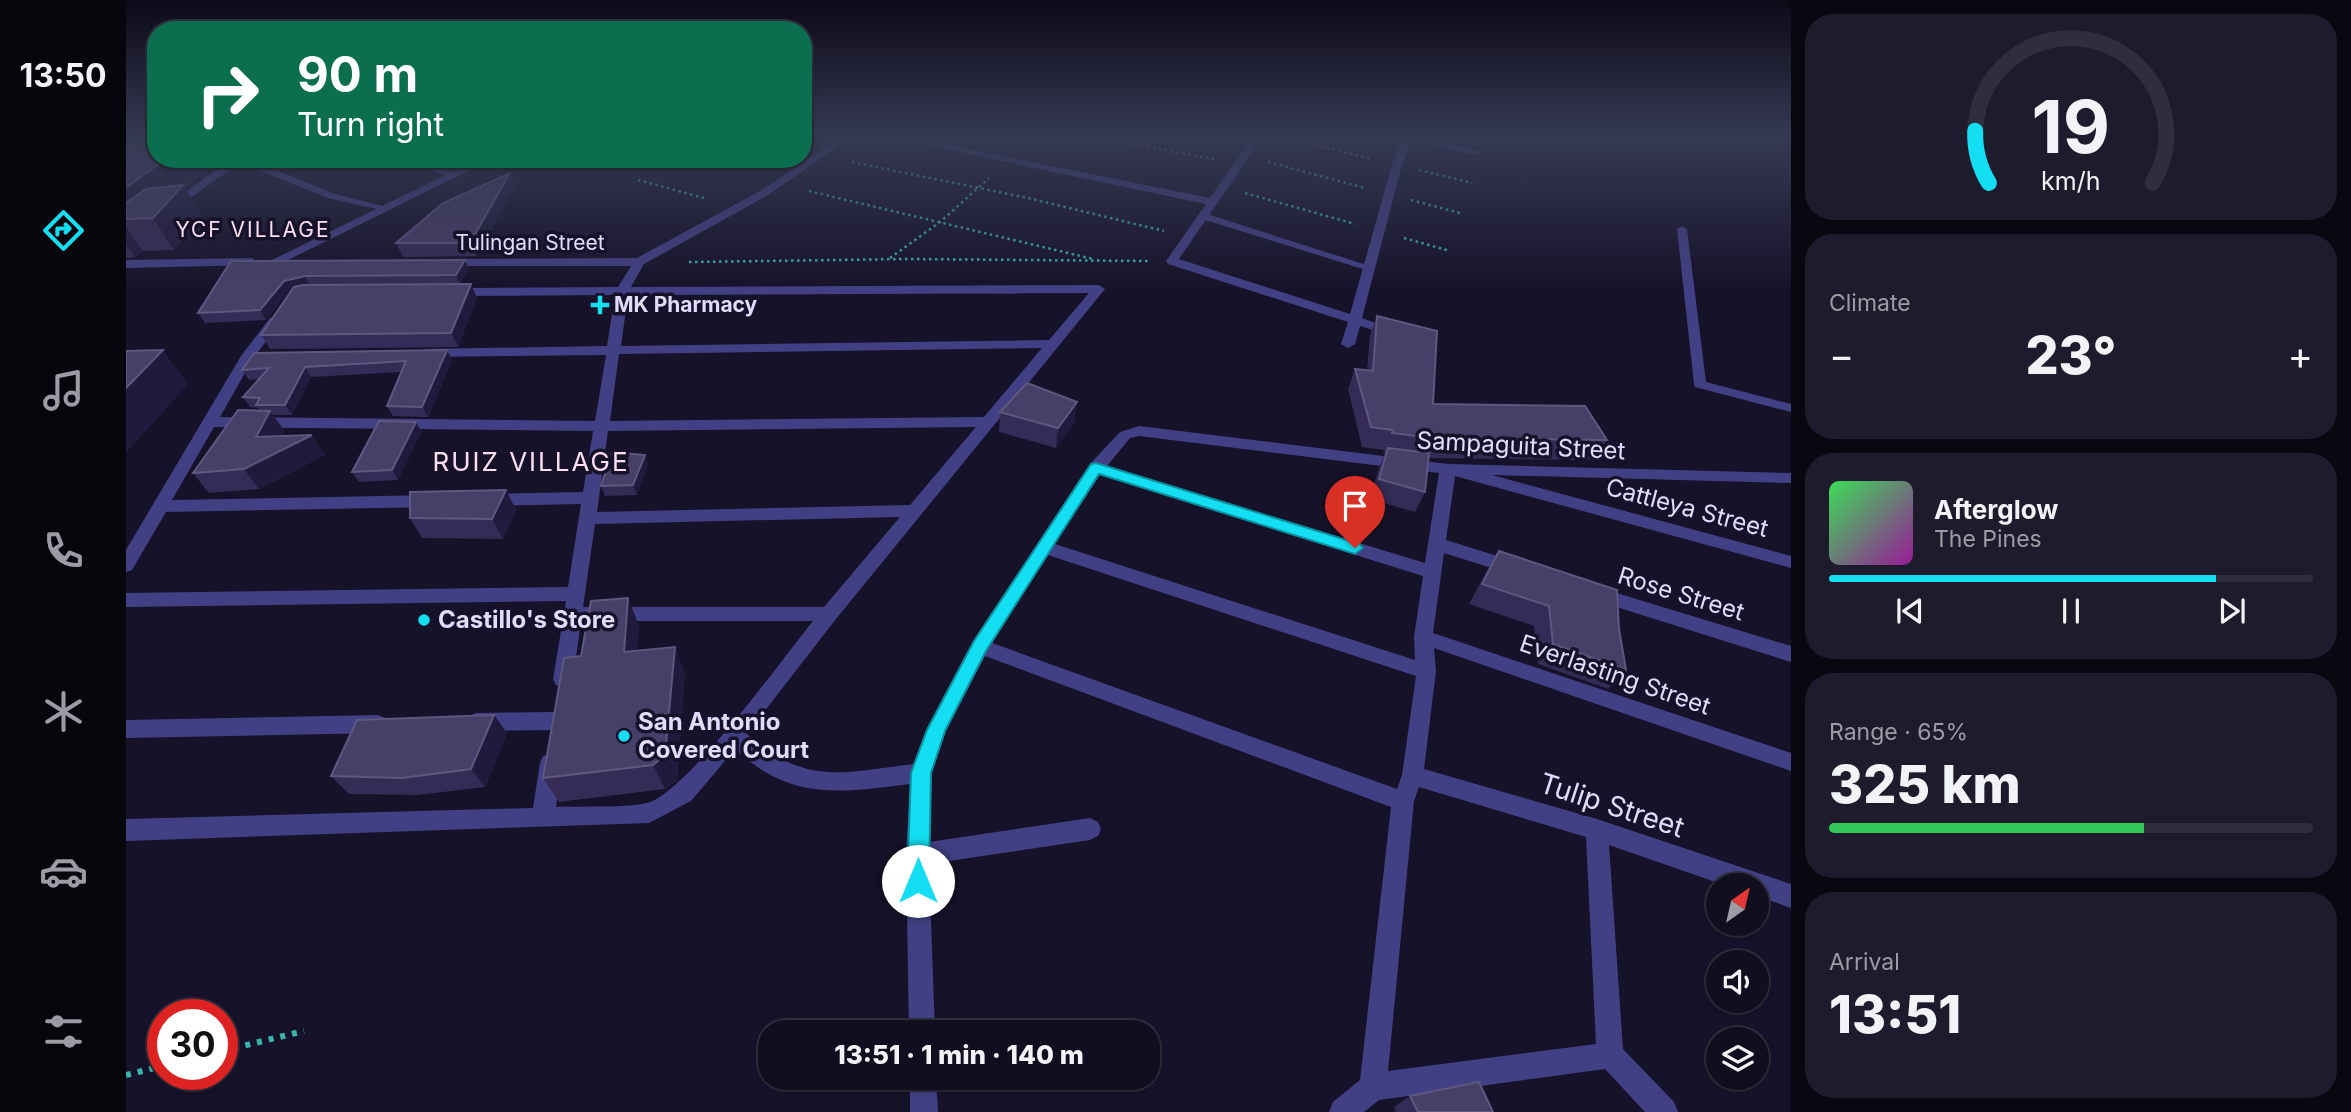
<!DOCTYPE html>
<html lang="en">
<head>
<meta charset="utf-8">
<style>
	:root { --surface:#100e1f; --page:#1e1c2c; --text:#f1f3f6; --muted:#9c9ca4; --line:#302e3d; --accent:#13def2 }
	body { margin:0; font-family:Inter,sans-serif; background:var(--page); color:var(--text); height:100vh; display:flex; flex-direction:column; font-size:26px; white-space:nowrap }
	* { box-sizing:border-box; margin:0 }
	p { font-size:23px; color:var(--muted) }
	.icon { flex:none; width:38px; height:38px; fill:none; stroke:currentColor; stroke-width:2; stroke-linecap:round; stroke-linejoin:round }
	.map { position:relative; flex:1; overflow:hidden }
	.drawer { display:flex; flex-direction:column; gap:14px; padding:14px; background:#090811; width:560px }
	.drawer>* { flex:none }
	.banner { position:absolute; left:21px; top:21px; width:665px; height:147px; border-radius:28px; box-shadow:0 2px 5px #0004,0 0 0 2px var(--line); background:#0b6e4f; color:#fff; overflow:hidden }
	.needle { width:46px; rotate:34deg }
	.tools { position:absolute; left:1580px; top:873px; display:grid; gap:14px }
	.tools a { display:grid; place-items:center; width:63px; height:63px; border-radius:50%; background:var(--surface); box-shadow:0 2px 5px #0004,0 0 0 2px var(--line); font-size:35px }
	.speed { position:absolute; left:21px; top:999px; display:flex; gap:14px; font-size:35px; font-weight:700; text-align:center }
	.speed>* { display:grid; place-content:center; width:91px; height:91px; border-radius:50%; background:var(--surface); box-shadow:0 2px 5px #0004,0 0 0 2px var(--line); line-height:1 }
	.speed .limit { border:10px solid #d22; background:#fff; color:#111 }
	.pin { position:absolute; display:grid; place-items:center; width:60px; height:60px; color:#fff; margin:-72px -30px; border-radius:50% 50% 50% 0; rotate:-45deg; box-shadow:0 0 7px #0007 }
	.pin .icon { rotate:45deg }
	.me { position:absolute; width:77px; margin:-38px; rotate:0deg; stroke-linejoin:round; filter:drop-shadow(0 0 5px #0008) }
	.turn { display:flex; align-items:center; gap:24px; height:147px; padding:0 35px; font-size:32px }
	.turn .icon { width:91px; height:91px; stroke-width:2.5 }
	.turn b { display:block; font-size:49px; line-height:60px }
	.big { font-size:52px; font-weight:800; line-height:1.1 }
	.drawer .widget { flex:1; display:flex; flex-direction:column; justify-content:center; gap:10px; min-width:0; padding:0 24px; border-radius:28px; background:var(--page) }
	.drawer .dial { align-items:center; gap:0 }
	.dial svg { height:182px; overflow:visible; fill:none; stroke:var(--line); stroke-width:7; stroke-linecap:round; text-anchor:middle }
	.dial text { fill:var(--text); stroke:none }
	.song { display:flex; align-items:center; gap:21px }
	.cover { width:84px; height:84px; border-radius:10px; background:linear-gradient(135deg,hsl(130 70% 55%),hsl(300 70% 35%)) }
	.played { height:7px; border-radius:4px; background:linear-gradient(90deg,var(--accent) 80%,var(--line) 80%) }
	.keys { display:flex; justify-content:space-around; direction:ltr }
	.heat { display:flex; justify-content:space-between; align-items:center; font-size:38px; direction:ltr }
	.charge { height:10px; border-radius:5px; background:linear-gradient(90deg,#34c759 65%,var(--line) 0) }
	.trip { position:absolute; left:632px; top:1020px; width:402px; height:70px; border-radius:28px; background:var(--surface); box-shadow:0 2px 5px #0004,0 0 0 2px var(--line); font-weight:800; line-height:70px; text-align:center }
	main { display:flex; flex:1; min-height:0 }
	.tabs { display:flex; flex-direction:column; width:126px; justify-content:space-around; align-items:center; background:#06060c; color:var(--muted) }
	.tabs .icon { width:49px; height:49px }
	.tabs .selected { color:var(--accent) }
	.tabs b { font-size:32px; color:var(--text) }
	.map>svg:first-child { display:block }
</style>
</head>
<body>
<main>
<nav class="tabs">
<b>13:50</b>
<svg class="icon selected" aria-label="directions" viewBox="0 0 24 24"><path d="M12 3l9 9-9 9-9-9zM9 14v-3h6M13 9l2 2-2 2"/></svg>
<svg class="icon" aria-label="music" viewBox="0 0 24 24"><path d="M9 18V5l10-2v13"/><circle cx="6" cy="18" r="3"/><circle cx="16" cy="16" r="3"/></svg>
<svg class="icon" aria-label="phone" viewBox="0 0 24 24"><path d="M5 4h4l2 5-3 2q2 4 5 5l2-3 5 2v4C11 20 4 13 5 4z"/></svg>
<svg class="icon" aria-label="climate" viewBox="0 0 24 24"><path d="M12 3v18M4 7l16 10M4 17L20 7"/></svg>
<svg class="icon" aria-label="car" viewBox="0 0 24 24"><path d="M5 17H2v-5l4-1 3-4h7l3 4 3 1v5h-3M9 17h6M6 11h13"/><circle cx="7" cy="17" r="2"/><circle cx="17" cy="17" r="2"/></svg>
<svg class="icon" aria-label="filters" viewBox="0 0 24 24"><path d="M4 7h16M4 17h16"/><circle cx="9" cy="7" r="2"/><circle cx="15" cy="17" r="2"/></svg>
</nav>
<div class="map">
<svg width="1665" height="1112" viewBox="0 0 1665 1112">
	<rect width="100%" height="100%" fill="#161229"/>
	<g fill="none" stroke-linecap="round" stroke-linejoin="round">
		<g stroke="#37b6ad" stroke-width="2.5" stroke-dasharray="2.5 3.5" stroke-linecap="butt">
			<path d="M 956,135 L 1088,159"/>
			<path d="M 1154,136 L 1247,159"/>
			<path d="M 904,144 L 914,135"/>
			<path d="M 605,159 L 634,166"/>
			<path d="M 726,162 L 902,198 L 1038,231"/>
			<path d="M 1142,162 L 1239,188"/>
			<path d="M 1293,170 L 1346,183"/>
			<path d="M 512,180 L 578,198"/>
			<path d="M 683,191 L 967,259"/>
			<path d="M 1119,193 L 1229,224"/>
			<path d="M 1285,200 L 1334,213"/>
			<path d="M 1278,238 L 1324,251"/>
			<path d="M 764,258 L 814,222 L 863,178"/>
			<path d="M 563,262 L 781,259 L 1023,261"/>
		</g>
		<g stroke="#37b6ad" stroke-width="6" stroke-dasharray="5 7" stroke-linecap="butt">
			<path d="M 96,1051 L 178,1031"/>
			<path d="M 0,1075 L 37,1066"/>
		</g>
		<g fill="#424085" fill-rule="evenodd">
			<path d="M 115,159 L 122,159 L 209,194 L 265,208 L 260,211 L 202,198 L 115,163 Z"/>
			<path d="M 269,159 L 284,159 L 331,174 L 326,177 Z"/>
			<path d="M 1073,214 L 1081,214 L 1250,268 L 1240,270 L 1073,218 Z"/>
			<path d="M 1556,226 L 1561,229 L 1580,382 L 1665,404 L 1665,412 L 1569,387 L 1568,384 L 1551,229 Z"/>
		</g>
		<g fill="#424085" fill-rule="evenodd">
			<path d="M 718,135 L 729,135 L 642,195 L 518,264 L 505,287 L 973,285 L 979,289 L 710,619 L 621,734 C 680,786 715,773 787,764 L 803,724 L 847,641 L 912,543 L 964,464 L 994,432 L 1013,426 L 1322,464 L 1665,473 L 1665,483 L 1366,475 L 1665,556 L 1665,568 L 1329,476 L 1320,540 L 1394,563 L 1397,568 L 1394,573 L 1388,575 L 1318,553 L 1307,633 L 1665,753 L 1665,771 L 1308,648 L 1310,671 L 1298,769 L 1471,819 L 1665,884 L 1665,908 L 1631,896 L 1631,886 L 1601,886 L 1483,845 L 1497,1049 L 1548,1102 L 1552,1112 L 1519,1112 L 1479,1069 L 1253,1100 L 1238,1112 L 1203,1112 L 1207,1102 L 1234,1080 L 1265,807 L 859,656 L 820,731 L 806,773 L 803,842 L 964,818 L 972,822 L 975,829 L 972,836 L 964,840 L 803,864 L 809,1032 L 783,1032 L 780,855 L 784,784 C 713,793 665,801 609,749 L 565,801 L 523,823 L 0,841 L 0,819 L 407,808 L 414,763 L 417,756 L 425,754 L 433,756 L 436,763 L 430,807 C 454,806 499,808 521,803 C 559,794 658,657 687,621 L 455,621 L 447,679 L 444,685 L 437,687 L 430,685 L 427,679 L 440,601 L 0,607 L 0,593 L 442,587 L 455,504 L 362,506 L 354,500 L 362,494 L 457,492 L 467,431 L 88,427 L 46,500 L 306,495 L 314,501 L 306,507 L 40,512 L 6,570 L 0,572 L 0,550 L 115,356 L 144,318 L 154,318 L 156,321 L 128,357 L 94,417 L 469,421 L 480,355 L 300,357 L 293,353 L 300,349 L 481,346 L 489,295 L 326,296 L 320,292 L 326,288 L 492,287 L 505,266 L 318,266 L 312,262 L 314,259 L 511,258 L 634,191 ZM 963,293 L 923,340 L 495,346 L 502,295 ZM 916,348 L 858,417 L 484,421 L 493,354 ZM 850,427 L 784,505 L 471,512 L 482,431 ZM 1013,436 L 1313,473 L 1299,563 L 981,466 L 1004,438 ZM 974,475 L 1297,576 L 1288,637 L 1289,660 L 929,544 ZM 774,517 L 698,607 L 457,607 L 469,524 ZM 922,555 L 1290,676 L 1276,775 L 1271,789 L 866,643 ZM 1293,787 L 1460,837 L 1470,1044 L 1262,1071 L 1288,801 Z"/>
			<path d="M 753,135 L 770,135 L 1084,198 L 1128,135 L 1138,135 L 1053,259 L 1224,314 L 1266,165 L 1276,139 L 1268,135 L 1284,135 L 1355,152 L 1350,155 L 1286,141 L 1276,165 L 1236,318 L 1277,333 L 1270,337 L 1234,326 L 1229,344 L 1222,348 L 1215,344 L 1222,322 L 1042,264 L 1040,261 L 1080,204 Z"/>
			<path d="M 114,159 L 128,159 L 98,174 L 47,210 L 37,208 L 90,170 Z"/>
			<path d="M 352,159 L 366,159 L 154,264 L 144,261 Z"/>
			<path d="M 126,258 L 132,262 L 130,265 L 0,268 L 0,260 Z"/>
			<path d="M 1471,587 L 1665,646 L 1665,662 L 1465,599 L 1462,594 L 1465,589 Z"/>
			<path d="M 432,712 L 439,715 L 442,721 L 439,727 L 432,730 L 350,731 L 343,728 L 340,722 L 343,716 L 350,713 Z"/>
			<path d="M 252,715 L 259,718 L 262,724 L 259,730 L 252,733 L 0,738 L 0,720 Z"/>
			<path d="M 784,1078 L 810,1078 L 812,1112 L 784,1112 Z"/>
		</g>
	</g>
	<g fill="#342c56">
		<path d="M 0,135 L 30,159 L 96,159 L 59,188 L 76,215 L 48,250 L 17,251 L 9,257 L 0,258 Z"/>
		<path d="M 182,159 L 238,159 L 213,168 Z"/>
		<path d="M 289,159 L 345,159 L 325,169 Z"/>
		<path d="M 384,173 L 389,186 L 350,256 L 277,257 L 270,243 Z"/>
		<path d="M 105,261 L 343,269 L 334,284 L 345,284 L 351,298 L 332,347 L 144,349 L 135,335 L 166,290 L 164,290 L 140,320 L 79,323 L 72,313 Z"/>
		<path d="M 1251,316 L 1307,404 L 1481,440 L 1468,460 L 1303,458 L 1299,492 L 1289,512 L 1244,499 L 1253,468 L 1259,454 L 1257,453 L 1258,450 L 1236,447 L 1222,389 L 1229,369 L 1241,371 L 1244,335 Z"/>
		<path d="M 321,350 L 326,360 L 302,417 L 267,416 L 261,406 L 275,372 L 185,377 L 166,415 L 147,415 L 158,430 L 155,436 L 199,455 L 133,489 L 83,493 L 67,473 L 134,410 L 132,408 L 124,407 L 117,397 L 133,379 L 123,380 L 116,370 Z"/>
		<path d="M 874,412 L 949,422 L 930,448 L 873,432 Z"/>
		<path d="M 290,422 L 295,432 L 272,480 L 233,482 L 226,472 Z"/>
		<path d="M 522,465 L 511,495 L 479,496 L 475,486 Z"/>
		<path d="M 380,490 L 390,510 L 377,539 L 296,538 L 284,518 Z"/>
		<path d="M 1373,551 L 1493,629 L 1500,670 L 1482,689 L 1412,664 L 1408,626 L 1343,604 L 1361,571 Z"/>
		<path d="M 513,625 L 511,651 L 559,673 L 551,780 L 539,789 L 433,802 L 417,778 L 455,656 Z"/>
		<path d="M 368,715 L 381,733 L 359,787 L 292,795 L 223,794 L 205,776 Z"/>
		<path d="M 1284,1096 L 1367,1112 L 1270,1112 L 1268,1107 Z"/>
	</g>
	<g fill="#201a3c">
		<path d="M 39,159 L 96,159 L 59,188 L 76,215 L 48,250 L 27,218 L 0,219 L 0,188 Z"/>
		<path d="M 208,159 L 238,159 L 213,168 Z"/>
		<path d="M 321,159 L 345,159 L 325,169 Z"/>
		<path d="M 384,173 L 389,186 L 350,256 L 344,243 Z"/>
		<path d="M 0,227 L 17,251 L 9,257 L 0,245 Z"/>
		<path d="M 339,260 L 343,269 L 334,285 L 330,275 Z"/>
		<path d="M 179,276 L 184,285 L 164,290 L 140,320 L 134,310 L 158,281 Z"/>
		<path d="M 345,284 L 351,298 L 332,347 L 325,333 Z"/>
		<path d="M 37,350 L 62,384 L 0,453 L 0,388 Z"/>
		<path d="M 321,350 L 326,360 L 302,417 L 296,407 Z"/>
		<path d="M 179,367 L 185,377 L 166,415 L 159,405 Z"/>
		<path d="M 951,402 L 949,422 L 930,448 L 932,428 Z"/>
		<path d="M 144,411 L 158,430 L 145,455 L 186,435 L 199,455 L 133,489 L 118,469 L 130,437 Z"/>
		<path d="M 290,422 L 295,432 L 272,480 L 266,470 Z"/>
		<path d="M 519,455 L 522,465 L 511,495 L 507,485 Z"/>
		<path d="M 380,490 L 390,510 L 377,539 L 366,519 Z"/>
		<path d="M 502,598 L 513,625 L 510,678 L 498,652 Z"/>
		<path d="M 549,647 L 559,673 L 551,780 L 539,789 L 527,765 Z"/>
		<path d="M 368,715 L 381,733 L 359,787 L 345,769 Z"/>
	</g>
	<g fill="#463f68" stroke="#5e587f" stroke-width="2">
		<path d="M 0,135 L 30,135 L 30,159 L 39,159 L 0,188 Z"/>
		<path d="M 384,173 L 344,243 L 270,243 L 317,203 Z"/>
		<path d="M 57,185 L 27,218 L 0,219 L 0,203 L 20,189 Z"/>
		<path d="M 339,260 L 330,275 L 179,276 L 158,281 L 134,310 L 72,313 L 105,261 Z"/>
		<path d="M 345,284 L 325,333 L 135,335 L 168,287 L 177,285 Z"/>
		<path d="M 1251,316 L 1311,331 L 1307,404 L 1459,406 L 1481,440 L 1306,438 L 1266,433 L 1267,430 L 1245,427 L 1229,369 L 1247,371 Z"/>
		<path d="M 37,350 L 0,388 L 0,351 Z"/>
		<path d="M 321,350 L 296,407 L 261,406 L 280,361 L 179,367 L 159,405 L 130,405 L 134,398 L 117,397 L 143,368 L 116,370 L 128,353 Z"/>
		<path d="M 901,383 L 951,402 L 932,428 L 874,412 Z"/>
		<path d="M 112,410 L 144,411 L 130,437 L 186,435 L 118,469 L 67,473 Z"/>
		<path d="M 253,421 L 290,422 L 266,470 L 226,472 Z"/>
		<path d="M 1262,448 L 1303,453 L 1299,492 L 1253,479 Z"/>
		<path d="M 486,452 L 519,455 L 507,485 L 475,486 Z"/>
		<path d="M 380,490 L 366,519 L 284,518 L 284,492 Z"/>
		<path d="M 1373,551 L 1491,590 L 1493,629 L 1500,670 L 1427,644 L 1423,606 L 1356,584 Z"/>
		<path d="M 502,598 L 498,652 L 549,647 L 539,755 L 527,765 L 417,778 L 438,658 L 455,656 L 465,601 Z"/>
		<path d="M 368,715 L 345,769 L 276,778 L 205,776 L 231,720 Z"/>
		<path d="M 1353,1082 L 1367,1112 L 1292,1112 L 1284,1096 Z"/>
	</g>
	<linearGradient id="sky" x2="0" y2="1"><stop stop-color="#0c0a17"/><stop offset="0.47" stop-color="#363954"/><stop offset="1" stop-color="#363954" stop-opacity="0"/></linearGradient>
	<rect width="1665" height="290" fill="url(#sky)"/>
	<path fill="#13def2" stroke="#0c909d" stroke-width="2" d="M 970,463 L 1234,544 L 1237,548 L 1229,554 L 973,474 L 860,651 L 819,731 L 805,773 L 803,881 L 800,888 L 792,891 L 785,888 L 781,881 L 785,773 L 801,730 L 848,641 L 965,464 Z"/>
	<g fill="#13def2" stroke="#161229" stroke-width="2.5">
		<path d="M470.5 294.5h7v7h7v7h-7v7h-7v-7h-7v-7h7z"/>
		<circle cx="298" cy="620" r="7"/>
		<circle cx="498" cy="736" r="7"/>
	</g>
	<g text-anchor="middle" stroke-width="7" stroke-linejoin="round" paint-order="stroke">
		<g font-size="21" letter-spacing="2" fill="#fddef2" stroke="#161229">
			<text x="127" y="237">YCF VILLAGE</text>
		</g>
		<g font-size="21" fill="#e0dcfd" stroke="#161229">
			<text x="404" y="250">Tulingan Street</text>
		</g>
		<g font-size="21" font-weight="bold" fill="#e0dcfd" stroke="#161229" text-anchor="start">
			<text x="488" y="312">MK Pharmacy</text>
		</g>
		<g font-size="24" fill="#e0dcfd" stroke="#161229">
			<text transform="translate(1395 446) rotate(3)" y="8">Sampaguita Street</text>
			<text transform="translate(1561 508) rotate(15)" y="8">Cattleya Street</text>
			<text transform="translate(1555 594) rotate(17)" y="8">Rose Street</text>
			<text transform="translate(1489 675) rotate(19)" y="8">Everlasting Street</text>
		</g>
		<g font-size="24" font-weight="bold" fill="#e0dcfd" stroke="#161229" text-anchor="start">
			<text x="312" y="628">Castillo's Store</text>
			<text x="512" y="730">San Antonio<tspan x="512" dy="28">Covered Court</tspan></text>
		</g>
		<g font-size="26" letter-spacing="2" fill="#fddef2" stroke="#161229">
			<text x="405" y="471">RUIZ VILLAGE</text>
		</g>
		<g font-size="28" fill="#e0dcfd" stroke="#161229">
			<text transform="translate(1486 805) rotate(18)" y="10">Tulip Street</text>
		</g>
	</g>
</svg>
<div class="tools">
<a><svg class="needle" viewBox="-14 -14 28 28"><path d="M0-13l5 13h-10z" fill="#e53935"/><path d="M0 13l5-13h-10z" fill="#9c9ca4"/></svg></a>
<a><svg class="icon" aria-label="sound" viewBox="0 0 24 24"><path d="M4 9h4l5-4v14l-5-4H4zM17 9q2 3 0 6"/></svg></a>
<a><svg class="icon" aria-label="layers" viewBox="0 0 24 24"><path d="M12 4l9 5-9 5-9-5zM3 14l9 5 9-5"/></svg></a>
</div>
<div class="speed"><div class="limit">30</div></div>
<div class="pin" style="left:1229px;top:548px;background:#d93025"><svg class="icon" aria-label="arrive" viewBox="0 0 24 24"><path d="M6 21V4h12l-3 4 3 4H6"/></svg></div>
<svg class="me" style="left:792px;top:881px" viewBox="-20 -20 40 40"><circle r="19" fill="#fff"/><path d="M0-13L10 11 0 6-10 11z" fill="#13def2"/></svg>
<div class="trip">13:51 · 1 min · 140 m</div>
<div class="banner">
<div class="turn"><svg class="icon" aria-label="right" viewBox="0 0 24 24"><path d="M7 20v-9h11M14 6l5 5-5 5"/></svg><div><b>90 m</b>Turn right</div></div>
</div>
</div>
<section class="drawer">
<div class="widget dial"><svg viewBox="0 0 100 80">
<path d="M14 69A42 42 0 1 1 86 69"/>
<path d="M14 69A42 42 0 0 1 8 46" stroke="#13def2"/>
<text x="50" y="56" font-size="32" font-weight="700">19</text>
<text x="50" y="72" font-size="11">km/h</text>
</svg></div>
<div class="widget"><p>Climate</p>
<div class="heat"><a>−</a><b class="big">23°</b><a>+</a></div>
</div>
<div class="widget">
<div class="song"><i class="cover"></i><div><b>Afterglow</b><p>The Pines</p></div></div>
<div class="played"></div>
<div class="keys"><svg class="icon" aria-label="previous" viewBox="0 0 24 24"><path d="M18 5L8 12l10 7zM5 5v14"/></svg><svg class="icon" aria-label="pause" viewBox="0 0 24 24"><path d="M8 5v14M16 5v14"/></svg><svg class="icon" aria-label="next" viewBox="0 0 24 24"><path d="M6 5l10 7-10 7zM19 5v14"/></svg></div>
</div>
<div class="widget"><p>Range · 65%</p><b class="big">325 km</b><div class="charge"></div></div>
<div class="widget"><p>Arrival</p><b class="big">13:51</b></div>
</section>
</main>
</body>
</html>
